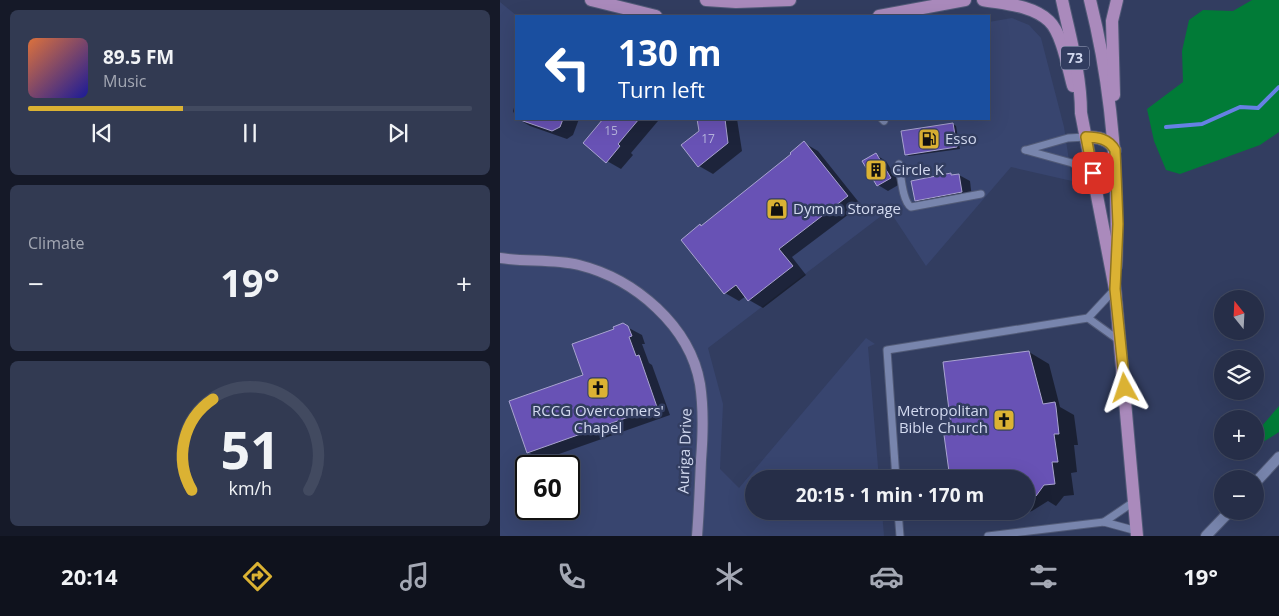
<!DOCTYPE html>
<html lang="en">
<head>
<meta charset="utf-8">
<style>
	:root { --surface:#262e48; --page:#323a52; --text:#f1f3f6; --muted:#a4a8b4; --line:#424a60; --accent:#dbb233 }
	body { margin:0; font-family:"Open Sans",sans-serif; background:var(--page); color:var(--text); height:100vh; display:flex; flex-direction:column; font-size:19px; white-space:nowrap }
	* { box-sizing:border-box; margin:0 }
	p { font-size:16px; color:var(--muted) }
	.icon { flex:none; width:28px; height:28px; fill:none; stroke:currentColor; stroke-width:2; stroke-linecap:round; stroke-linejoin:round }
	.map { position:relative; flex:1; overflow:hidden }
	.panel { display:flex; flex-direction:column; gap:10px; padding:10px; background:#151928; width:500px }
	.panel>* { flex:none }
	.hud { position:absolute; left:15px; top:15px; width:475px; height:105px; border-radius:0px; box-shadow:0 5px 20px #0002,0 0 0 1px var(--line); background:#1a4fa0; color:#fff; overflow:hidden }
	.needle { width:32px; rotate:342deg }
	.controls { position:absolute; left:714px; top:290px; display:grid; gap:10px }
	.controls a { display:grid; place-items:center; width:50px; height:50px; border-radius:50%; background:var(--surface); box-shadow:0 5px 20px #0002,0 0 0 1px var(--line); font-size:25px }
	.speed { position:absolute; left:15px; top:455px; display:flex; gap:10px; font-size:25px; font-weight:700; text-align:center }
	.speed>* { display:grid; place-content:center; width:65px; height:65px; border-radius:50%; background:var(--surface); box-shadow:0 5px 20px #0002,0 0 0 1px var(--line); line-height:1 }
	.speed .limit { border:2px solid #111; border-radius:8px; background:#fff; color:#111 }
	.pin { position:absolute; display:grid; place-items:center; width:42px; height:42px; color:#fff; margin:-21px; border-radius:10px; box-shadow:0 2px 8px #0006 }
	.me { position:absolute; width:55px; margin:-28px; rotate:355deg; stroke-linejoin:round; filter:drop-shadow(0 0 4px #0008) }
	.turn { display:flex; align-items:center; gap:18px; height:105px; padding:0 20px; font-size:22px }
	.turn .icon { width:65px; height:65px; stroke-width:2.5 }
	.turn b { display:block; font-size:35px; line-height:42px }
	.big { font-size:38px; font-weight:700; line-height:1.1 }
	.panel .widget { flex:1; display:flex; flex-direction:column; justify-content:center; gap:8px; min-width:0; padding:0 18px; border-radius:8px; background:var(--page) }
	.panel .dial { align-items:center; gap:0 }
	.dial svg { height:130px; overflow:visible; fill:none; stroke:var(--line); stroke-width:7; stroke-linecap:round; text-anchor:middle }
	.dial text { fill:var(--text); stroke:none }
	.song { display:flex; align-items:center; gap:15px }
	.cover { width:60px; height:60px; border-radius:8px; background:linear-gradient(135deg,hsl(20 70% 55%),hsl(240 70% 35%)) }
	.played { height:5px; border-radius:2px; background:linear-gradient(90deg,var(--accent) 35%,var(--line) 35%) }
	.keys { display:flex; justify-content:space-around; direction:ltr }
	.heat { display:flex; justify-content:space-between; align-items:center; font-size:28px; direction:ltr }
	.trip { position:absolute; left:245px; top:470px; width:290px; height:50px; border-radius:25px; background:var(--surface); box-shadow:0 5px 20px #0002,0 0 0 1px var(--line); font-weight:700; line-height:50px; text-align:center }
	.dock { display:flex; height:80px; justify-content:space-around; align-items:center; background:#0f121d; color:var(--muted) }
	.dock .icon { width:35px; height:35px }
	.dock .on { color:var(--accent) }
	.dock b { font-size:22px; color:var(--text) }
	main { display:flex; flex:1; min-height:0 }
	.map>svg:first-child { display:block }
</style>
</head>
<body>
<main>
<section class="panel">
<div class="widget">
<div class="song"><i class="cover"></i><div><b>89.5 FM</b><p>Music</p></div></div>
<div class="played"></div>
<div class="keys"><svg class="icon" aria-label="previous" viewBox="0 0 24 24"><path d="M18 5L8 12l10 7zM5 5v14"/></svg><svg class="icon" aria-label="pause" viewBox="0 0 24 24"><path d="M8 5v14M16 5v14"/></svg><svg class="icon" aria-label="next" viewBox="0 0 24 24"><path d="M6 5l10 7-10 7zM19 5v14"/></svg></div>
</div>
<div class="widget"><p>Climate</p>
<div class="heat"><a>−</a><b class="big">19°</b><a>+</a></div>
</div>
<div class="widget dial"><svg viewBox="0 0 100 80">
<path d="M14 69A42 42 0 1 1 86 69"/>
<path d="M14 69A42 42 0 0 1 27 13" stroke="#dbb233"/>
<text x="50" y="56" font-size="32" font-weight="700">51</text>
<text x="50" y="72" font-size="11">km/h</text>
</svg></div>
</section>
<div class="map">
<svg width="779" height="536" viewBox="0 0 779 536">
	<rect width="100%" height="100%" fill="#323d60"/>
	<path fill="#38456f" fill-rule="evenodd" d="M 0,2 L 17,16 L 16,119 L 489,119 L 489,22 L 512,18 L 529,25 L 541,38 L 564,127 L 572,181 L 511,167 L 426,266 L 389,210 L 208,348 L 223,404 L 220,469 L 239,488 L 366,338 L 375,344 L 368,347 L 379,479 L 254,479 L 254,511 L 382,511 L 384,536 L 0,536 ZM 26,466 L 69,466 L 69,509 L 26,509 Z"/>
	<g fill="#017b37">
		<path d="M 752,0 L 779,0 L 779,132 L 760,145 L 680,174 L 666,170 L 654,141 L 647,109 L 683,82 L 682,51 L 689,20 L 703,10 L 733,11 Z"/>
		<path d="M 779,406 L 779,432 L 755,447 L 755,434 Z"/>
	</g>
	<g fill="#0007">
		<path d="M 16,101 L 16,118 L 13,111 Z"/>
		<path d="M 18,119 L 79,119 L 73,135 L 67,139 L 30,126 Z"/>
		<path d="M 105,119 L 156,119 L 158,121 L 131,153 L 133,155 L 121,169 L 107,161 L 85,143 Z"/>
		<path d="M 198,119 L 237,119 L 242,151 L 213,174 L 199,166 L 200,132 Z"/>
		<path d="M 453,124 L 456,126 L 460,149 L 409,156 L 406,154 L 403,132 Z"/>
		<path d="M 304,143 L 318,151 L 361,205 L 292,257 L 306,275 L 263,308 L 249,300 L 246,296 L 239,301 L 225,293 L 183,240 L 202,227 L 293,154 Z"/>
		<path d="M 376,155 L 386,161 L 400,184 L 388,191 L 378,185 Z"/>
		<path d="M 451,175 L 459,175 L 470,181 L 472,198 L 426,206 L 416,200 Z"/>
		<path d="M 127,327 L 142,335 L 145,344 L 142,344 L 149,363 L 152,365 L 170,415 L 42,460 L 28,452 L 85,376 L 115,330 Z"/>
		<path d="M 529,352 L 549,364 L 560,407 L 574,415 L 578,445 L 574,445 L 577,472 L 571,473 L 574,495 L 564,496 L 556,506 L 548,501 L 532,511 L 512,517 L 492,516 L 476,511 L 526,511 L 526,479 L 454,435 Z"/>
		<path d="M 456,511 L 472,511 L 467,518 Z"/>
	</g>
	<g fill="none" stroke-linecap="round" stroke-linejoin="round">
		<path stroke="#6681e4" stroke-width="4" d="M 666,127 L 702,124 L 740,107 L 758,108 L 779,87"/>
	</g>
	<g fill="#6852b5" stroke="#a9a4d0">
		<path d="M 20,119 L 63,119 L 60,127 L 52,131 L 20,120 Z"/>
		<path d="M 103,119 L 139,119 L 118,144 L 120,146 L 106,163 L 83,143 Z"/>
		<path d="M 197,119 L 225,119 L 228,143 L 198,167 L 181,145 L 199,131 Z"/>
		<path d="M 453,123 L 457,147 L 405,155 L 401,131 Z"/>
		<path d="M 304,141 L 348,196 L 279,249 L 293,266 L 248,301 L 236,285 L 224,294 L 181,240 L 200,224 L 201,226 L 291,154 L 290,153 Z"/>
		<path d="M 376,153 L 391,178 L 377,186 L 362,161 Z"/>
		<path d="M 451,173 L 451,175 L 459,174 L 462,192 L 415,201 L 411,181 Z"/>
		<path d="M 123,323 L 128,326 L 132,336 L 129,337 L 136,356 L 139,355 L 157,407 L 27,453 L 9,401 L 83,375 L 72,344 L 114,329 L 113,327 Z"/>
		<path d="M 529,351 L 543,404 L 555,402 L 556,407 L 559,434 L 554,434 L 558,462 L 552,462 L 555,484 L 544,485 L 536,496 L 526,488 L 526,479 L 450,479 L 444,435 L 452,434 L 443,362 Z"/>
	</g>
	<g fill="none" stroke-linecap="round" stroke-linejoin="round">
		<g stroke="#515a77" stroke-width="9">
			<g id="lane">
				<path d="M 382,119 L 384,121"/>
				<path d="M 525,150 L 572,163 L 593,173"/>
				<path d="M 526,150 L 568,138 L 586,137"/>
				<path d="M 399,164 C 401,175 402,201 411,207 L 481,194"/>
				<path d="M 588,318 L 620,341"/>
				<path d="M 396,479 L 387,350 L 588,318 L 615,289"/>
				<path d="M 398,511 L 400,536"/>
				<path d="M 604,522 L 635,501"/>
				<path d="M 488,536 L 604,522 L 637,531"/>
			</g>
		</g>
		<g stroke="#515a77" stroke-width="12">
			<g id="street">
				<path d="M 755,483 L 779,457"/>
				<path d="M 706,536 L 730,511"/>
			</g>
		</g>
		<g stroke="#515a77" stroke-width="12">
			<path id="secondary" d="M 0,258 C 26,262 54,259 79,265 C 135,279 190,326 200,384 C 204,410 203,435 201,460 C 200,485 199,511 197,536"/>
		</g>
		<g stroke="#515a77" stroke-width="14">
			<g id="primary">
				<path d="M 91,0 L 156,16"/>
				<path d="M 206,0 L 236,2 L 290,0"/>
				<path d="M 483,0 C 504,4 532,5 549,21 C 562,33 568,68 573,86"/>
				<path d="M 562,0 C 570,37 581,75 581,113 L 615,289 L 637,536"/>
				<path d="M 590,0 C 612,87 619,176 616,266"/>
				<path d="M 379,16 L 465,0"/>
				<path d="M 614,95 L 612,21 L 617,0"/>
				<path d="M 586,137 C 598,137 609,139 615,150"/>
			</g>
		</g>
		<use href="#lane" stroke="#7885ad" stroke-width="7"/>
		<use href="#street" stroke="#7885ad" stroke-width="10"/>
		<use href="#secondary" stroke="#9188b4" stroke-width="10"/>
		<use href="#primary" stroke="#aa8abc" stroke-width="12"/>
	</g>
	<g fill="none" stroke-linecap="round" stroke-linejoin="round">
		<g stroke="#8e7421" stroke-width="12">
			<path id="route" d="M 593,173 L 586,137 C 598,137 609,139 615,150 L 618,224 L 615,289 L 625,388"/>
		</g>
		<use href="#route" stroke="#dbb233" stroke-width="9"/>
	</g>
	<defs>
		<g id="fuel-square" transform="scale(1.125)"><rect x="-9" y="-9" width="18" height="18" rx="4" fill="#dbb233" stroke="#323d60"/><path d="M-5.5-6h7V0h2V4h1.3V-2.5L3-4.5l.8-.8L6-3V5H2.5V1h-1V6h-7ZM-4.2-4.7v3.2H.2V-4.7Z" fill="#111"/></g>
		<g id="building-square" transform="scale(1.125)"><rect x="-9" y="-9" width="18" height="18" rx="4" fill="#dbb233" stroke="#323d60"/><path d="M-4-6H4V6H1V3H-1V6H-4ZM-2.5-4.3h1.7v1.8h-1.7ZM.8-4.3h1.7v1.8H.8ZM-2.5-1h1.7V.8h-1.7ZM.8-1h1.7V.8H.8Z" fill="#111"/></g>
		<g id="shop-square" transform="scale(1.125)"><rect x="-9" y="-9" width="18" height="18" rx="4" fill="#dbb233" stroke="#323d60"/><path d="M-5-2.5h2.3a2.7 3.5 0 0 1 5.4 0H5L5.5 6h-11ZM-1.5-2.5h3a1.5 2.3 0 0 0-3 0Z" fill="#111"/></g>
		<g id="church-square" transform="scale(1.125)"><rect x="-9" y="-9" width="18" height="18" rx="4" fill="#dbb233" stroke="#323d60"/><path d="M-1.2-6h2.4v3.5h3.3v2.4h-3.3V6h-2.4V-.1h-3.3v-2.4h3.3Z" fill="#111"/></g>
	</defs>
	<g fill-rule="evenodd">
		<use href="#fuel-square" x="429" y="139"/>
		<use href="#building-square" x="376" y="170"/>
		<use href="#shop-square" x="277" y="209"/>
		<use href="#church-square" x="98" y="388"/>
		<use href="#church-square" x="504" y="420"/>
	</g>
	<g text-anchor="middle" stroke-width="5" stroke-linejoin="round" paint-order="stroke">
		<g font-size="12" fill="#b8b7e0">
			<text x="111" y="135">15</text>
			<text x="208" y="143">17</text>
		</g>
		<rect fill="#323d60" stroke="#a2aac4" stroke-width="1" x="561" y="46.5" width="28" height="23" rx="4"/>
		<g font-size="14" font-weight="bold" fill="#d2d9ef">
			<text x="575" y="63">73</text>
		</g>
		<g font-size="15" fill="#d2d9ef" stroke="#323d60" text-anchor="start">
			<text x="445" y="144">Esso</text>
			<text x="392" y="175">Circle K</text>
			<text x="293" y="214">Dymon Storage</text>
			<text x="98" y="416" text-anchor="middle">RCCG Overcomers'<tspan x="98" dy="17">Chapel</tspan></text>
			<text x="488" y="416" text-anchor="end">Metropolitan<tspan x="488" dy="17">Bible Church</tspan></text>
		</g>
		<g font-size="15" fill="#d2d9ef" stroke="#323d60">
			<text transform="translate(185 451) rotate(-88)" y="5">Auriga Drive</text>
		</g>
	</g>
</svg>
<div class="controls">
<a><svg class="needle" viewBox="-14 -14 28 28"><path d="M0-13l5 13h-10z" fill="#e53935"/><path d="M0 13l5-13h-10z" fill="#a4a8b4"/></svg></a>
<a><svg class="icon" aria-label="layers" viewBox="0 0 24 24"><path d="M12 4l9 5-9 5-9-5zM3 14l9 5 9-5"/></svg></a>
<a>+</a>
<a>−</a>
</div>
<div class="speed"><div class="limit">60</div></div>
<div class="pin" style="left:593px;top:173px;background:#d93025"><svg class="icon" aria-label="arrive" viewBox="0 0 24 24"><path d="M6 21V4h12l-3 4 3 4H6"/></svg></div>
<svg class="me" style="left:625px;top:388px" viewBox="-20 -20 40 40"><path d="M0-17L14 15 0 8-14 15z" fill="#dbb233" stroke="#fff" stroke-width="4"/></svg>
<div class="trip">20:15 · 1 min · 170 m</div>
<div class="hud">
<div class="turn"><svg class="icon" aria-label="left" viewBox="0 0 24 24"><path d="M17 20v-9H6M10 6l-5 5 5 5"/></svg><div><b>130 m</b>Turn left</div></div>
</div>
</div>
</main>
<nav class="dock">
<b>20:14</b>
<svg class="icon on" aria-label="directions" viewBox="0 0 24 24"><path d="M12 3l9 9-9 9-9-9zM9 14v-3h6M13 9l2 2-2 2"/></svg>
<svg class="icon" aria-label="music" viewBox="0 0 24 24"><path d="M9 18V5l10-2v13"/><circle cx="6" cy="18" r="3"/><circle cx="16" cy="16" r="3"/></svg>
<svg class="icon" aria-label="phone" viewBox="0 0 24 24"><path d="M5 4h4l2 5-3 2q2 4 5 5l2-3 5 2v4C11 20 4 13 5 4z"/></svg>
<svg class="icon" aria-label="climate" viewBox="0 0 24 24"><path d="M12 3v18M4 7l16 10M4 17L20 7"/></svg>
<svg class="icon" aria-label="car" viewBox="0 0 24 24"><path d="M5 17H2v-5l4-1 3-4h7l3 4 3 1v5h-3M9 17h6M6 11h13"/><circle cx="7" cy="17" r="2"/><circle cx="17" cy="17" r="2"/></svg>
<svg class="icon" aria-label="filters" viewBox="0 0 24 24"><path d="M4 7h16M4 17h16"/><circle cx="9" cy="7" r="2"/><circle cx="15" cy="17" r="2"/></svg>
<b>19°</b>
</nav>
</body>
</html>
